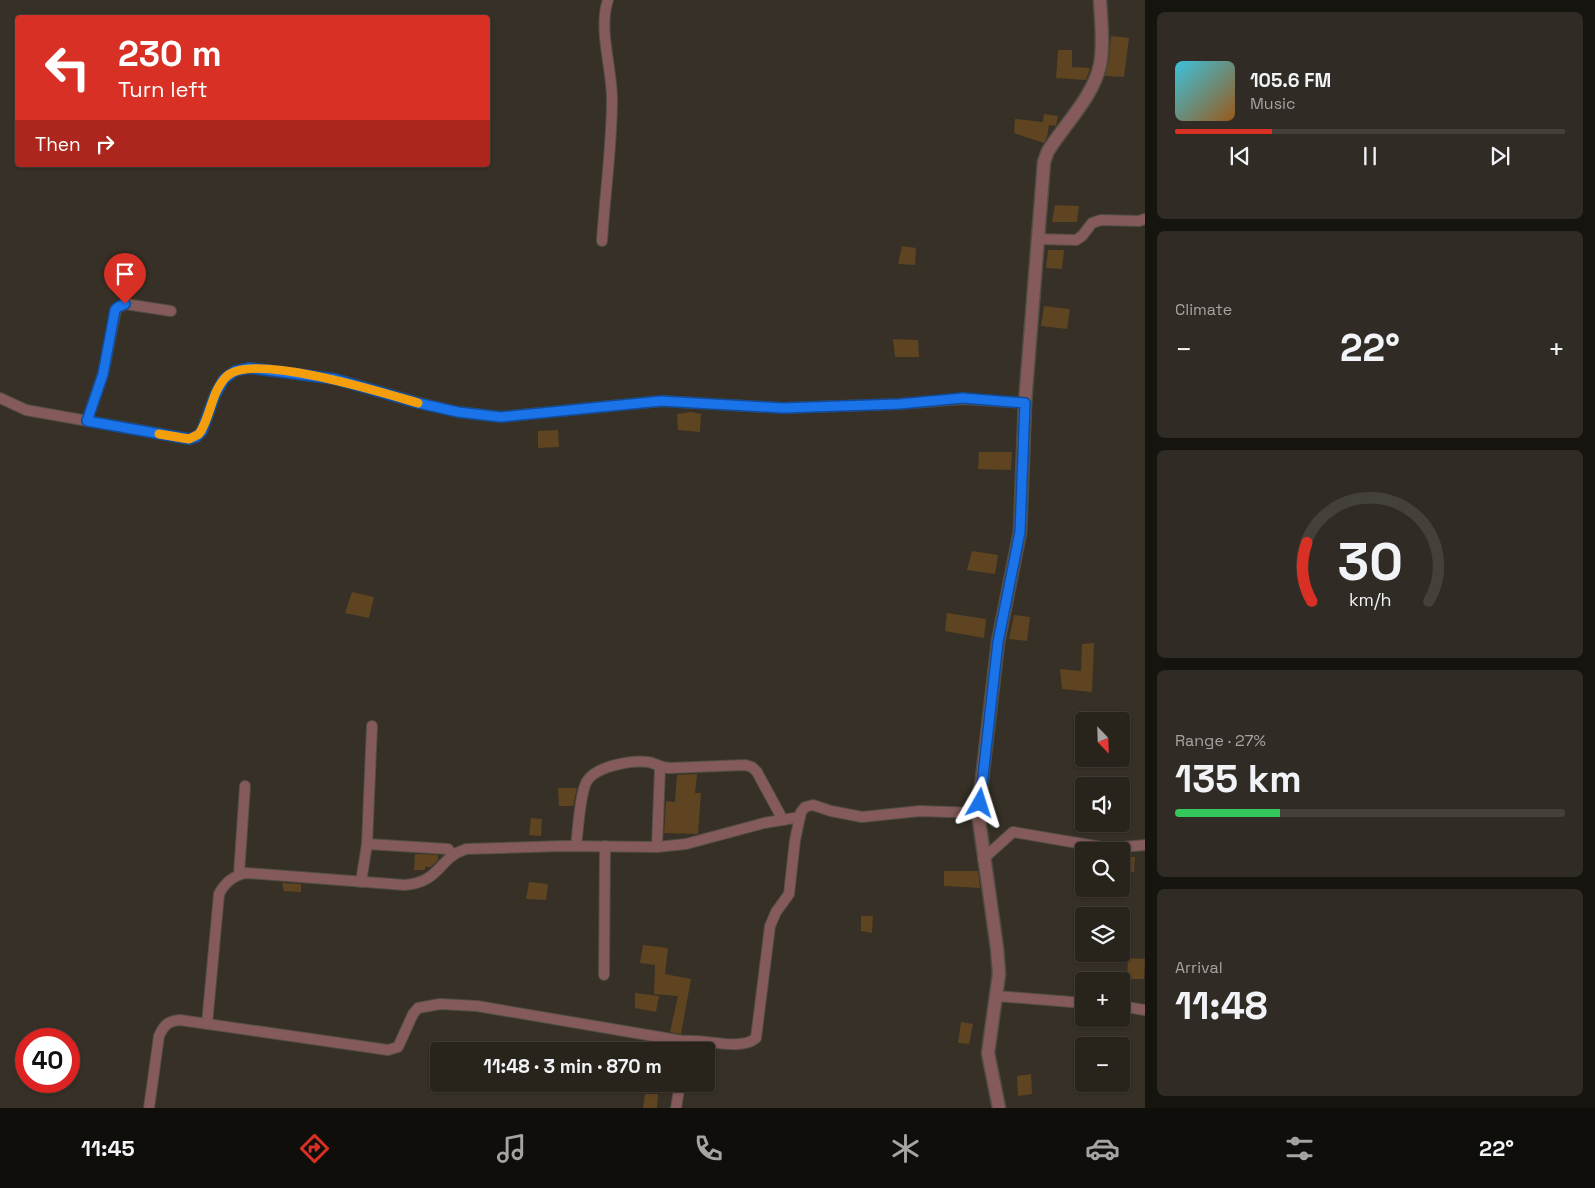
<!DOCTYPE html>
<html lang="en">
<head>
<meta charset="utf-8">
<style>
	:root { --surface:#28241c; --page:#302c25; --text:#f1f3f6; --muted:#a5a4a3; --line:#44413b; --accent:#d93025 }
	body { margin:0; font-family:"Space Grotesk",sans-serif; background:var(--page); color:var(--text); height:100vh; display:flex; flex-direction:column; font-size:19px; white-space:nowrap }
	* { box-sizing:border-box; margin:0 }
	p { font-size:16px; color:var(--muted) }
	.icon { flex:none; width:28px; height:28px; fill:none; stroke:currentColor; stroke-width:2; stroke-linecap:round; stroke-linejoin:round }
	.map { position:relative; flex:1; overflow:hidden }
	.panel { display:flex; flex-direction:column; gap:12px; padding:12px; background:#16140f; width:450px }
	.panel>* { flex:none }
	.banner { position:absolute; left:15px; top:15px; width:475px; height:152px; border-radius:5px; box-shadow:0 1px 4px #0004,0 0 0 1px var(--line); background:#d93025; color:#fff; overflow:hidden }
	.needle { width:32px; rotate:157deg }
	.fabs { position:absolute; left:1075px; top:712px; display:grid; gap:10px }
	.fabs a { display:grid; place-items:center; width:55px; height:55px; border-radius:5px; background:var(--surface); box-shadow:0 1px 4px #0004,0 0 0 1px var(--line); font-size:25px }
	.speed { position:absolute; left:15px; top:1028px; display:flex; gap:10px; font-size:25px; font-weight:700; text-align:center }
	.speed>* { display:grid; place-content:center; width:65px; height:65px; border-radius:50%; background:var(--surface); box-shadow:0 1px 4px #0004,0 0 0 1px var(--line); line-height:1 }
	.speed .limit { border:8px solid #d22; background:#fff; color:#111 }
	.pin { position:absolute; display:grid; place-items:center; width:42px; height:42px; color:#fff; margin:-51px -21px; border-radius:50% 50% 50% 0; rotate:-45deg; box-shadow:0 0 5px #0007 }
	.pin .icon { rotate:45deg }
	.me { position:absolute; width:55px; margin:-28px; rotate:6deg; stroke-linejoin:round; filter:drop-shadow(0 0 4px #0008) }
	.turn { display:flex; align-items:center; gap:18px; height:105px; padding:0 20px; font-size:22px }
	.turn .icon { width:65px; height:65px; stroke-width:2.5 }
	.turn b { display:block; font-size:35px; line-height:42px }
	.then { display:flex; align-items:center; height:48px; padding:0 20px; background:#0003; gap:10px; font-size:19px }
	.big { font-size:38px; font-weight:700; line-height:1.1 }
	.panel .tile { flex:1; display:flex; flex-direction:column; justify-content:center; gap:8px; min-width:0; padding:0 18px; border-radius:8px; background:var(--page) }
	.panel .dial { align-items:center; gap:0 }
	.dial svg { height:130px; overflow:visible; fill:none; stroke:var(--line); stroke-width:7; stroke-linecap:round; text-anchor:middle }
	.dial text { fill:var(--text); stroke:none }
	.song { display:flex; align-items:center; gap:15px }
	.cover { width:60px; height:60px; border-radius:8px; background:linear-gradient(135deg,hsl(190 70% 55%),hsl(30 70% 35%)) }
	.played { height:5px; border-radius:2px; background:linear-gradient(90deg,var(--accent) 25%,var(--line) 25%) }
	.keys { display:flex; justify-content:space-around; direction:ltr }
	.heat { display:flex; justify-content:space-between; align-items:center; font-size:28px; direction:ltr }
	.charge { height:8px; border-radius:4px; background:linear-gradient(90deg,#34c759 27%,var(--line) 0) }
	.trip { position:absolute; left:430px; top:1042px; width:285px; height:50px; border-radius:5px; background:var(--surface); box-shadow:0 1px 4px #0004,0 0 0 1px var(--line); font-weight:700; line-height:50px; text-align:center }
	.tabs { display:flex; height:80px; justify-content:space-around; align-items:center; background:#100e0b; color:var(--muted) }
	.tabs .icon { width:35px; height:35px }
	.tabs .on { color:var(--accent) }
	.tabs b { font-size:22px; color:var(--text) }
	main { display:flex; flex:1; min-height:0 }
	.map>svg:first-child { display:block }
</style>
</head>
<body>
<main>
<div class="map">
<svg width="1145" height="1108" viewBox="0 0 1145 1108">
	<rect width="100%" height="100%" fill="#363026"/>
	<g fill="#5e4421">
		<path d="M 1111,36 L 1129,38 L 1124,77 L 1105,76 L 1109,58 Z"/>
		<path d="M 1058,50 L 1072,50 L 1072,67 L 1090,68 L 1086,80 L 1056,78 Z"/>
		<path d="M 1044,114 L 1058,116 L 1056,126 L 1049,125 L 1047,137 L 1044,143 L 1014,133 L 1015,119 L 1043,122 Z"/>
		<path d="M 1055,205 L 1079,206 L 1077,222 L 1052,222 Z"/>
		<path d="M 902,246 L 916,248 L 915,265 L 898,264 Z"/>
		<path d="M 1048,250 L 1064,250 L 1062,269 L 1046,268 Z"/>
		<path d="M 1044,306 L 1070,309 L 1067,329 L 1041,326 Z"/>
		<path d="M 893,339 L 918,340 L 919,357 L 895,357 Z"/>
		<path d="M 691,412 L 701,414 L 700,432 L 678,430 L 677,414 Z"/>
		<path d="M 558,430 L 559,447 L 538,448 L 538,431 Z"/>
		<path d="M 979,452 L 1012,452 L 1011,470 L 978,469 Z"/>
		<path d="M 972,551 L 998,555 L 995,574 L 967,570 Z"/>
		<path d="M 352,592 L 374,597 L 369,618 L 345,613 Z"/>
		<path d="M 947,613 L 986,619 L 984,638 L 945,631 Z"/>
		<path d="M 1014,615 L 1030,617 L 1027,641 L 1009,639 Z"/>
		<path d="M 1094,643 L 1092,692 L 1062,689 L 1060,669 L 1081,671 L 1082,644 Z"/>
		<path d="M 697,774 L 695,793 L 701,793 L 698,834 L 664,833 L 666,801 L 675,802 L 677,775 Z"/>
		<path d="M 558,788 L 577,788 L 573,806 L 559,806 Z"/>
		<path d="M 531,818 L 542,819 L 541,836 L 529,835 Z"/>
		<path d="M 415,854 L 438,855 L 438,860 L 431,867 L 425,867 L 425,870 L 414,870 Z"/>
		<path d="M 1121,857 L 1135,857 L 1134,872 L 1121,872 Z"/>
		<path d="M 944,871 L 978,871 L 980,888 L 944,886 Z"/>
		<path d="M 529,882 L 548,884 L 546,900 L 526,899 Z"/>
		<path d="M 282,883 L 301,884 L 301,892 L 284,891 Z"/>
		<path d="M 861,916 L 873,916 L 872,933 L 861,931 Z"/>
		<path d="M 643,945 L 668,948 L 665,974 L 691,979 L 681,1034 L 670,1032 L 678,996 L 654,994 L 655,965 L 640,963 Z"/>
		<path d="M 1128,958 L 1145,959 L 1144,979 L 1127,979 Z"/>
		<path d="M 635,993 L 659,996 L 656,1012 L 635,1008 Z"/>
		<path d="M 961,1022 L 973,1024 L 969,1044 L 958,1043 Z"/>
		<path d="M 1031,1074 L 1032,1094 L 1018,1096 L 1017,1076 Z"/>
		<path d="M 645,1094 L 658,1094 L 657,1108 L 643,1108 Z"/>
	</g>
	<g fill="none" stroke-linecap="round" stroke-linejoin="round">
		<g stroke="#534e44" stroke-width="12">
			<g id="minor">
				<path d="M 1037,239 L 1076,240 L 1082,236 L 1092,223 L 1101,220 L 1139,221 L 1145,219"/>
				<path d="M 602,241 C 605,193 612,146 612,99 C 612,68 598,29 608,0"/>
				<path d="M 0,398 L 26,410 L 189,439 L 196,437 L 202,431 L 215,395 L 224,379 L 235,371 L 249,368 L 335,379 L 419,403 L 458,412 L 501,417 L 661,401 L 783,408 L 899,404 L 963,399 L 1025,403"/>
				<path d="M 87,421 L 103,374 L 116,309 L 125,304 L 171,311"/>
				<path d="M 367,844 L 372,726"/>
				<path d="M 576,846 C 578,831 580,792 587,781 C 596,766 632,760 648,762 C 656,763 660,768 670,768 L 745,765 L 752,767 L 757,772 L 783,820"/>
				<path d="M 657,847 L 660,768"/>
				<path d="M 983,859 L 1013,832 L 1101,847 L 1123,847 L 1145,845"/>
				<path d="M 239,874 L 245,786"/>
				<path d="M 361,882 L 367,844 L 448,849 L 453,855"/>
				<path d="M 604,975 L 605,846"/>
				<path d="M 996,996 L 1084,1003"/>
				<path d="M 1121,1006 L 1145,1010"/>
				<path d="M 207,1024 L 219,894 C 225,882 233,876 246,873 L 405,885 C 441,882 438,858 466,849 L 563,846 L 657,847 L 686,844 L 764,823 L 800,817"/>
				<path d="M 683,1051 L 683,1041 C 704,1038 740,1052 756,1038 L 770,926 L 776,912 L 789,894 L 795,840 L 801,812 L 805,807 L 813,805 L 831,811 L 862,817 L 920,811 L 978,813"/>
				<path d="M 149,1108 L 159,1036 C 164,1025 168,1021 180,1020 L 388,1050 L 398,1047 L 413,1014 L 418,1008 L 440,1004 L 477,1006 L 683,1041"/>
				<path d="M 676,1108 L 680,1084"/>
			</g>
		</g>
		<g stroke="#534e44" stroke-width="15">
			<path id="tertiary" d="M 999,1108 L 988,1053 L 999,974 L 997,948 L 978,813 L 998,642 L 1020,532 L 1025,403 L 1044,162 L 1048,151 C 1065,124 1093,97 1100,65 C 1104,45 1101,21 1100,0"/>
		</g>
		<use href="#minor" stroke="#845a5a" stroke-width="10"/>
		<use href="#tertiary" stroke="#845a5a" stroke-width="12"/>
	</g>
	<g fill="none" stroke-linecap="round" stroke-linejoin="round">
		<g stroke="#114b97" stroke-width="12">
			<path id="route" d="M 125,304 L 118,307 L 115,310 L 103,374 L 87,421 L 189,439 L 196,437 L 202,431 L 215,395 L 224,379 L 235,371 L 249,368 L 335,379 L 418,403 L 458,412 L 501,417 L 661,401 L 783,408 L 899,404 L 963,398 L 1025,403 L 1020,532 L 998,642 L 980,803"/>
		</g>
		<use href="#route" stroke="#1a73e8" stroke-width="9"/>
		<path stroke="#f59e0b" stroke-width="9" d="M 159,434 L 189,439 L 199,434 C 211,417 211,391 227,376 C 253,352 384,393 418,403"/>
	</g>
</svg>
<div class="fabs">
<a><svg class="needle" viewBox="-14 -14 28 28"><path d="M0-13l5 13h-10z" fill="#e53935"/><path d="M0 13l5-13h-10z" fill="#a5a4a3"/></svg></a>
<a><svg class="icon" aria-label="sound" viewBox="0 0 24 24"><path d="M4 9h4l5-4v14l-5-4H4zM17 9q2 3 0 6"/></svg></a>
<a><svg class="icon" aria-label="search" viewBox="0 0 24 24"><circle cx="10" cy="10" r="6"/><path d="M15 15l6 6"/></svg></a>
<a><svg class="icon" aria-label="layers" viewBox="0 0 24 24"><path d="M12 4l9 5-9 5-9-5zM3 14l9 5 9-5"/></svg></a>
<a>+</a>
<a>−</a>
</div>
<div class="speed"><div class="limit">40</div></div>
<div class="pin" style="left:125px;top:304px;background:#d93025"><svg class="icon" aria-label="arrive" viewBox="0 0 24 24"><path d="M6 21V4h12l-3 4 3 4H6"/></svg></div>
<svg class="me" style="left:980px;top:803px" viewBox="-20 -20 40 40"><path d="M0-17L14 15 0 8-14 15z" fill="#1a73e8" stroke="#fff" stroke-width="4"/></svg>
<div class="trip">11:48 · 3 min · 870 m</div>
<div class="banner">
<div class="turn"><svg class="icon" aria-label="left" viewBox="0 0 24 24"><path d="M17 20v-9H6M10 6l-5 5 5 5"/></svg><div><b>230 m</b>Turn left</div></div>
<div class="then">Then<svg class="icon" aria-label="right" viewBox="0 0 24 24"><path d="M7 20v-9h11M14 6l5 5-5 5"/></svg></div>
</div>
</div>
<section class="panel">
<div class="tile">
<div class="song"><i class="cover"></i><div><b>105.6 FM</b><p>Music</p></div></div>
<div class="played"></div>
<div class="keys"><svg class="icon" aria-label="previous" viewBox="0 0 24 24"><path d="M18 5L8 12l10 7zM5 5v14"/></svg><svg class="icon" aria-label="pause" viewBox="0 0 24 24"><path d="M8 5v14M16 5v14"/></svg><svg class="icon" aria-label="next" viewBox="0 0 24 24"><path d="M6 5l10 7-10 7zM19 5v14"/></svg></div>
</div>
<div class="tile"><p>Climate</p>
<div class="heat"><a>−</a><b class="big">22°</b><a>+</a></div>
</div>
<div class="tile dial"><svg viewBox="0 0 100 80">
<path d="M14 69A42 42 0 1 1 86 69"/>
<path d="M14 69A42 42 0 0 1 11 33" stroke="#d93025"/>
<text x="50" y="56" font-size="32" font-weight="700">30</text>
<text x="50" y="72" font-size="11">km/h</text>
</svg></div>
<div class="tile"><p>Range · 27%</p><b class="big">135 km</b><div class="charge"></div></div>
<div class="tile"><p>Arrival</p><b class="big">11:48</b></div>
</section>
</main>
<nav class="tabs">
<b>11:45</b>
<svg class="icon on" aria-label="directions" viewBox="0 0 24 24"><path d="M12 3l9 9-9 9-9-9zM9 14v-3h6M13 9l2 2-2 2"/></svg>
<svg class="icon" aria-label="music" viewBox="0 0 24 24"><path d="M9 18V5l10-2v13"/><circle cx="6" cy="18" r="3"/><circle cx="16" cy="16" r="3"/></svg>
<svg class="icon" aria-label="phone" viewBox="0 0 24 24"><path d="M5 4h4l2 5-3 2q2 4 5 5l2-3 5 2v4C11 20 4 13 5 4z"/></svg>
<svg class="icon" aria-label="climate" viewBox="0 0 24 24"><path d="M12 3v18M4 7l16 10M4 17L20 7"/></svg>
<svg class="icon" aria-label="car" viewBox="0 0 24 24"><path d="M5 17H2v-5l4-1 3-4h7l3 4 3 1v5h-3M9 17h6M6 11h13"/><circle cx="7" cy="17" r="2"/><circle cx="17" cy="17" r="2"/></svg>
<svg class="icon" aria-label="filters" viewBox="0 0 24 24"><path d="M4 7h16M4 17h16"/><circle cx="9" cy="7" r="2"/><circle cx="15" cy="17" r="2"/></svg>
<b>22°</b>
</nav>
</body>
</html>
